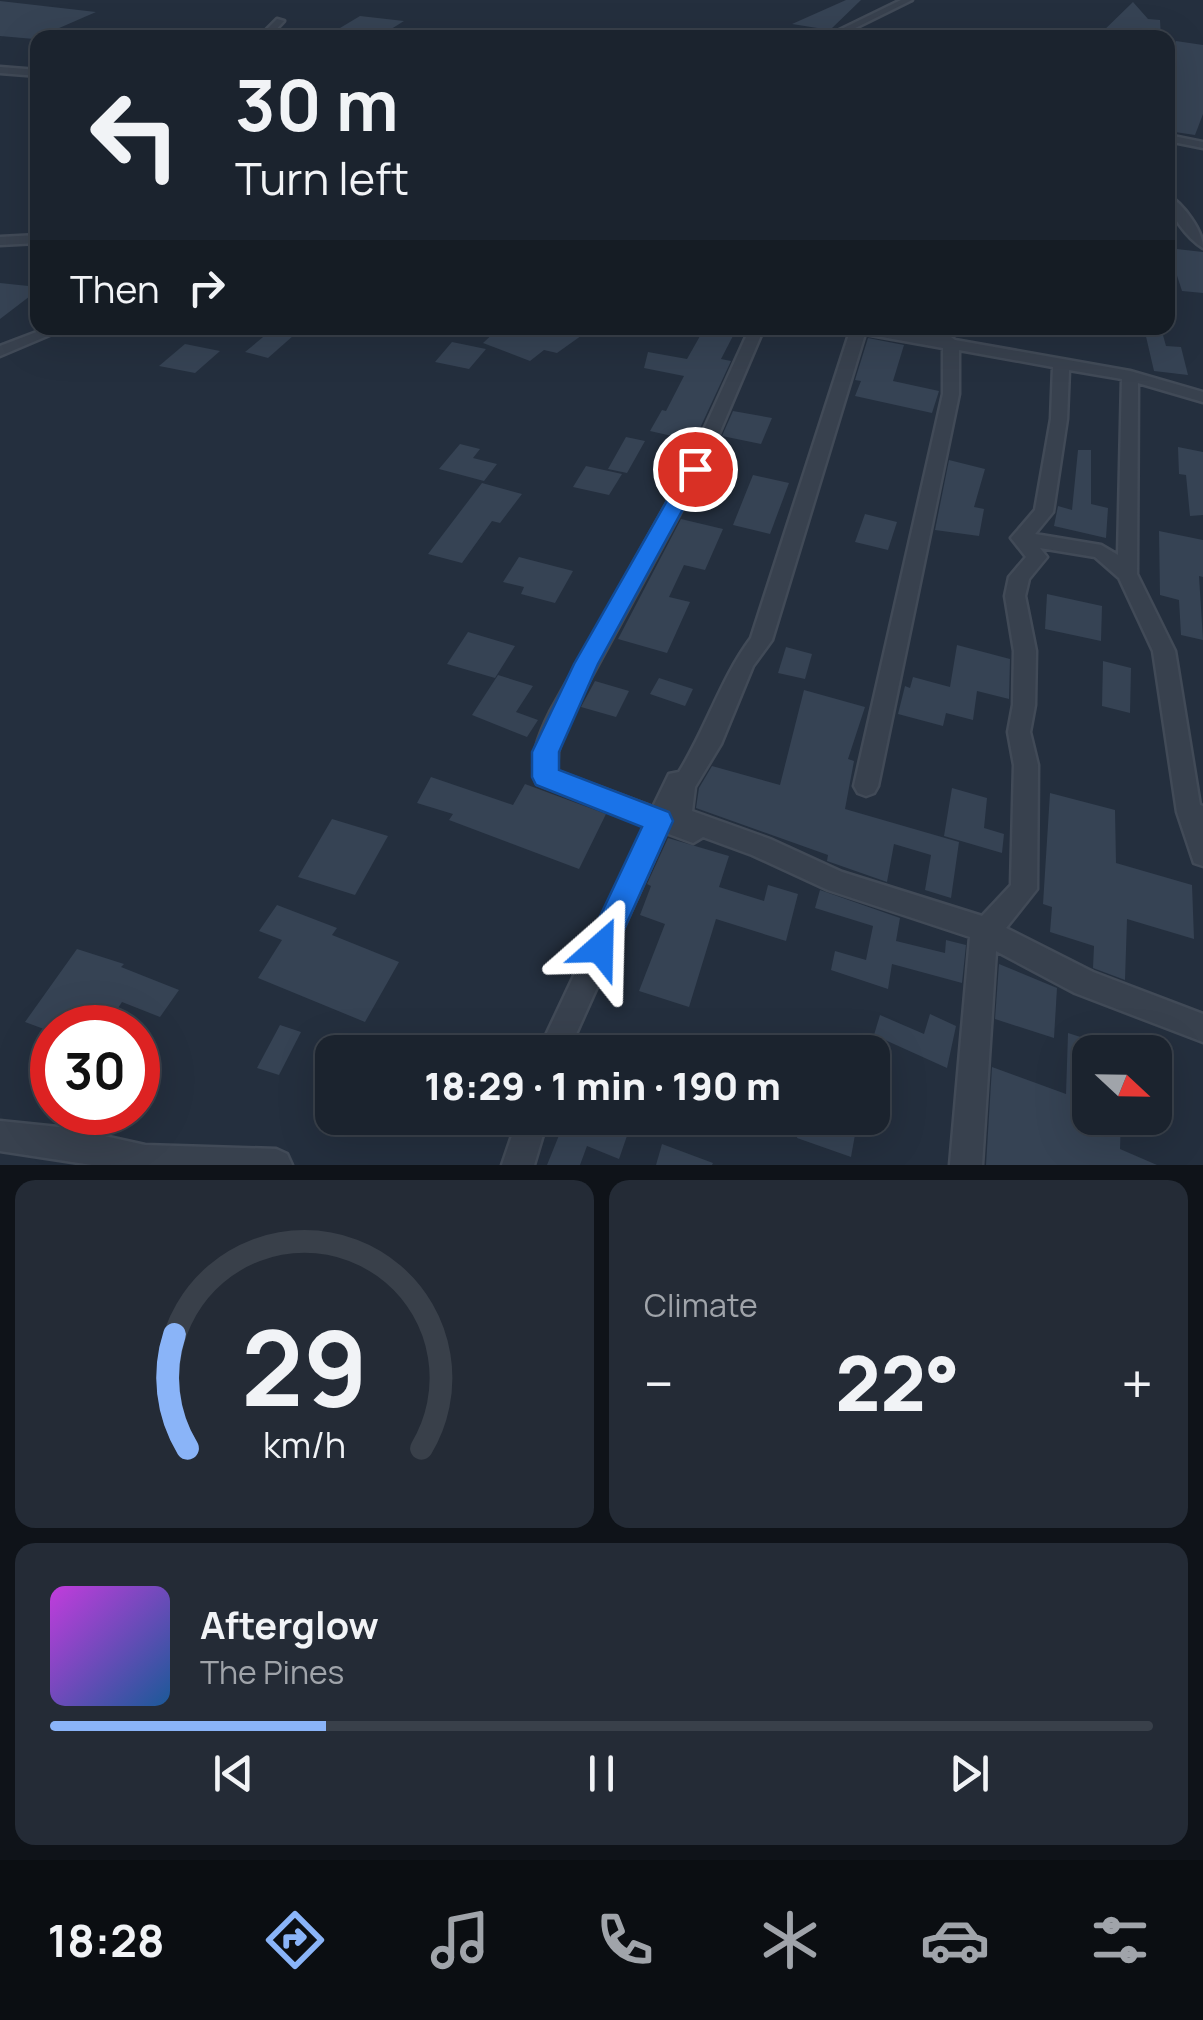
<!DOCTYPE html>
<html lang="en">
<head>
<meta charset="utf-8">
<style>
	:root { --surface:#1b232e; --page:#242b36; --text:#f1f3f6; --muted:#a0a4aa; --line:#39404a; --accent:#8ab4f8 }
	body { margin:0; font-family:Manrope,sans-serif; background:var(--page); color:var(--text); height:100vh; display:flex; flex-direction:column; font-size:38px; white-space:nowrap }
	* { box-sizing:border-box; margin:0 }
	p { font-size:32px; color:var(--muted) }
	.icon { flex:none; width:55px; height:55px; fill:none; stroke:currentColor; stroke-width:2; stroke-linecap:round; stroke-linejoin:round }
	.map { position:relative; height:1165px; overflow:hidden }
	.drawer { display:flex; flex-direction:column; gap:15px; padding:15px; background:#0f1319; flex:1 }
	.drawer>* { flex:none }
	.banner { position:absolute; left:30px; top:30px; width:1145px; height:305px; border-radius:20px; box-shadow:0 10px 40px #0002,0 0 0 2px var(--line); background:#1b232e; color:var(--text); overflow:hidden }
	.needle { width:65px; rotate:112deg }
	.buttons { position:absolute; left:1072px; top:1035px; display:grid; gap:20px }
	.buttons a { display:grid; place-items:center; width:100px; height:100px; border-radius:20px; background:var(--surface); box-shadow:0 10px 40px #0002,0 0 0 2px var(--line); font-size:50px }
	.speed { position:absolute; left:30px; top:1005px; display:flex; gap:20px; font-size:50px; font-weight:700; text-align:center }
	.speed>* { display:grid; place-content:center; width:130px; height:130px; border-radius:50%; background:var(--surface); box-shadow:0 10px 40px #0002,0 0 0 2px var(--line); line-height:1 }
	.speed .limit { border:15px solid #d22; background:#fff; color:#111 }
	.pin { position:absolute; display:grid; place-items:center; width:85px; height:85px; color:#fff; margin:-42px; border:5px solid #fff; border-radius:50%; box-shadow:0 2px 10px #0007 }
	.me { position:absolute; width:110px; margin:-55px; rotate:25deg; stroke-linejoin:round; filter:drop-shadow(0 0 8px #0008) }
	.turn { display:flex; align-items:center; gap:35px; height:210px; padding:0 40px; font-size:45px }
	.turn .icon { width:130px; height:130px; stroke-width:2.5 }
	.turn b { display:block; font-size:70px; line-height:85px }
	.then { display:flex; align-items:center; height:95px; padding:0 40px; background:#0003; gap:20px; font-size:38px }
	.big { font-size:75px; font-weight:800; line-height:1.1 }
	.drawer .widget { flex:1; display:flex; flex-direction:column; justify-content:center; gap:15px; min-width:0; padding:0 35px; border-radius:20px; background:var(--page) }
	.drawer .dial { align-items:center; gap:0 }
	.dial svg { height:260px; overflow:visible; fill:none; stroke:var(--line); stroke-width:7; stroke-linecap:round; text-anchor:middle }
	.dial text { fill:var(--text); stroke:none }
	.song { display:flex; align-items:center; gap:30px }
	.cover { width:120px; height:120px; border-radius:15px; background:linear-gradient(135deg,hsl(290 70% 55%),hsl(210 70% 35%)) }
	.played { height:10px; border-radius:5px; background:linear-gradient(90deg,var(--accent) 25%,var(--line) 25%) }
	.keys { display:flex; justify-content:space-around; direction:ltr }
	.heat { display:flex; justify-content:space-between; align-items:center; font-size:55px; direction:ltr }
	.drawer .tiles { flex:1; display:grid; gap:15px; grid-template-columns:1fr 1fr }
	.widget:last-child { grid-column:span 2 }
	.trip { position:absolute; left:315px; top:1035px; width:575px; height:100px; border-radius:20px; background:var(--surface); box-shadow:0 10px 40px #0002,0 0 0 2px var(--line); font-weight:800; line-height:100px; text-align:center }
	.tab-bar { display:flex; height:160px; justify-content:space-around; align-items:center; background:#0b0e12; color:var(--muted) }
	.tab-bar .icon { width:70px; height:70px }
	.tab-bar .selected { color:var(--accent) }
	.tab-bar b { font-size:45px; color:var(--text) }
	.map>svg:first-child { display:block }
</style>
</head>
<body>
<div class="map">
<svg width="1203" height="1165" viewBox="0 0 1203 1165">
	<rect width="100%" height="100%" fill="#242f3e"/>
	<g fill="#364354">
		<path d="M 846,0 L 861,0 L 830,30 L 792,24 Z"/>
		<path d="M 0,1 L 96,12 L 34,39 L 0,36 Z"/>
		<path d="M 1133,2 L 1148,19 L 1160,20 L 1161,38 L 1096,38 Z"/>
		<path d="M 360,16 L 404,21 L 380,36 L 335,31 Z"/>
		<path d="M 1176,41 L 1203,45 L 1203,114 L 1195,135 L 1168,131 L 1168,61 Z"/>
		<path d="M 1168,248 L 1203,252 L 1203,293 L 1182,291 Z"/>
		<path d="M 0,283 L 38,287 L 38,290 L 0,319 Z"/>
		<path d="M 274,328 L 302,328 L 268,358 L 245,352 Z"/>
		<path d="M 499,328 L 592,328 L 557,353 L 544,350 L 530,361 L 483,343 Z"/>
		<path d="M 1144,328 L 1161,328 L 1166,346 L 1181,347 L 1188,375 L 1154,371 Z"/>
		<path d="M 704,329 L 734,334 L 721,359 L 731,361 L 694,441 L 650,431 L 662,410 L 666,411 L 684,376 L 644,368 L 648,352 L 687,359 Z"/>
		<path d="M 868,338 L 904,345 L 893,381 L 939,391 L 932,413 L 855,396 L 861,381 L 855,380 Z"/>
		<path d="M 452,342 L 486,349 L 469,369 L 435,362 Z"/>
		<path d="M 185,344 L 220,351 L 195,373 L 159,366 Z"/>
		<path d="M 733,411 L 772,418 L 761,444 L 722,436 Z"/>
		<path d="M 626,437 L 645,441 L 627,473 L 608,469 Z"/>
		<path d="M 460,444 L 480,449 L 473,458 L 497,464 L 484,481 L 439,469 Z"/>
		<path d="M 1178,447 L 1203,452 L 1203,515 L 1190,516 L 1186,475 L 1179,474 Z"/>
		<path d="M 1078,450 L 1091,450 L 1091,504 L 1108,508 L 1106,538 L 1054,526 L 1058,506 L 1072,510 Z"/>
		<path d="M 949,460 L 985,469 L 974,507 L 984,509 L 979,536 L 935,530 Z"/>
		<path d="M 586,466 L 622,474 L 609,495 L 573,487 Z"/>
		<path d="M 753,475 L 789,483 L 770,534 L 733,525 Z"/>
		<path d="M 482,483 L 522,494 L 500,523 L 492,521 L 462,563 L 428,554 Z"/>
		<path d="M 865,514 L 897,522 L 888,550 L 855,542 Z"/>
		<path d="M 681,519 L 723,529 L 705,570 L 684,565 L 669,597 L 690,602 L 667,653 L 618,639 Z"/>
		<path d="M 1159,531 L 1203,540 L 1203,577 L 1199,576 L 1203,640 L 1181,635 L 1179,600 L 1160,595 Z"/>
		<path d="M 519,557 L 573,571 L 555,603 L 521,594 L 524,587 L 503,582 Z"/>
		<path d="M 1047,594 L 1102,606 L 1101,641 L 1045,629 Z"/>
		<path d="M 468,632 L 515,646 L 495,678 L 447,664 Z"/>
		<path d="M 957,645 L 1010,659 L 1009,699 L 977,691 L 973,720 L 946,713 L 943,726 L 898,714 L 905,686 L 910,688 L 913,677 L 950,687 Z"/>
		<path d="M 786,647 L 812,654 L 805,679 L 778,673 Z"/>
		<path d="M 1103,661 L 1131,668 L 1130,713 L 1102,706 Z"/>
		<path d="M 498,675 L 533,686 L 516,712 L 538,720 L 527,737 L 472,715 Z"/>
		<path d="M 659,678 L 693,689 L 685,706 L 650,694 Z"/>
		<path d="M 595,681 L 629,691 L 616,717 L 581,707 Z"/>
		<path d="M 804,690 L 865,707 L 848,759 L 854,761 L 845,809 L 959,842 L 951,898 L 925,890 L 931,855 L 894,844 L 887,882 L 827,861 L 828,855 L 696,808 L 699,788 L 712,766 L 780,785 Z"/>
		<path d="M 431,777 L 513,805 L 525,784 L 606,814 L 579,869 L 449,820 L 453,814 L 417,803 Z"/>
		<path d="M 952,788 L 987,798 L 984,828 L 1004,834 L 1002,853 L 944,836 Z"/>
		<path d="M 1050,793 L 1115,810 L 1116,863 L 1192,885 L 1194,939 L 1127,919 L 1125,980 L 1093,968 L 1094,946 L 1050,932 L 1052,907 L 1043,904 Z"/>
		<path d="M 332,819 L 388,836 L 355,895 L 298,877 Z"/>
		<path d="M 668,838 L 729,856 L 719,887 L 764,901 L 768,885 L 798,894 L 786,941 L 716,919 L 689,1007 L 639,991 L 665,924 L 640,915 L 651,886 L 647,884 Z"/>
		<path d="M 820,890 L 900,918 L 896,941 L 945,953 L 946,940 L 966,945 L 962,983 L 892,964 L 888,989 L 831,970 L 835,951 L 866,960 L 873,926 L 815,908 Z"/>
		<path d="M 277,905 L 337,928 L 332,935 L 399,962 L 365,1022 L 258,978 L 282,940 L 259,931 Z"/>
		<path d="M 77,949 L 124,964 L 121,967 L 179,990 L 160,1017 L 122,1002 L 114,1014 L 108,1012 L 98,1028 L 52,1028 L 52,1032 L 25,1022 Z"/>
		<path d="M 999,964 L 1057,988 L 1054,1038 L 995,1019 Z"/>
		<path d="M 930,1014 L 956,1026 L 947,1068 L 874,1035 L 880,1015 L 924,1034 Z"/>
		<path d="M 280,1025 L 301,1032 L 279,1075 L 257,1068 Z"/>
		<path d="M 1068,1033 L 1090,1040 L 1090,1118 L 1121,1118 L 1120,1149 L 1157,1165 L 986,1165 L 992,1067 L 1066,1094 Z"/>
		<path d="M 566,1118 L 590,1118 L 628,1133 L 619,1159 L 587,1146 L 580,1165 L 547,1165 Z"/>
		<path d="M 801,1118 L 858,1118 L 851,1157 L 797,1138 Z"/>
		<path d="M 662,1144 L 713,1163 L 712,1165 L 656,1165 Z"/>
	</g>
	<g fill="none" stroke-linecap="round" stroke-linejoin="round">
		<g stroke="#414a57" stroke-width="5">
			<g id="street">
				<path d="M 901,0 L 912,0 L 835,38 L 823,38 Z"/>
				<path d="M 277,19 L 284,21 L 268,38 L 258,38 Z"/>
				<path d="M 0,67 L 38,70 L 38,76 L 0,73 Z"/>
				<path d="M 1168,135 L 1203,142 L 1203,148 L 1168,141 Z"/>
				<path d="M 1168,195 C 1183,204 1203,230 1203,248 C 1188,239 1167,213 1168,195 Z"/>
				<path d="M 38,235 L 38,243 L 0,245 L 0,237 Z"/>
				<path d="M 47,328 L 66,328 L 0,356 L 0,346 Z"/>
				<path d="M 750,328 L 764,328 L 704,469 L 569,718 L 558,752 L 557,771 L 653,807 L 669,774 L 679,772 C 706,729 721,678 751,638 L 851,328 L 881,328 L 931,336 L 923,328 L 939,328 L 955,340 L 1130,371 L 1203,392 L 1203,402 L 1138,383 L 1137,574 L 1175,651 L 1200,805 L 1203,806 L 1203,866 L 1194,863 L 1177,812 L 1153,651 L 1119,578 L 1095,557 L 1040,548 L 1047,557 L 1029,579 L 1025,596 L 1036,651 L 1035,705 L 1030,732 L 1038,765 L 1037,889 L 1006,928 L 1093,972 L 1203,1014 L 1203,1042 L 1075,993 L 996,951 L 982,1165 L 950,1165 L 970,937 L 828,890 L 752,855 L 703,837 L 693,843 L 666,833 L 568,1052 L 538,1052 L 645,825 L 537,784 C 527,762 540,732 550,712 L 686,469 ZM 865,334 L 943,348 L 943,394 L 854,786 L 858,793 L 866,796 L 874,793 L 878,786 L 959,394 L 959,350 L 1053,367 L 1051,419 L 1035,510 L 1011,538 L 1026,557 L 1009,577 L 1005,596 L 1014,651 L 1013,705 L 1008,732 L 1014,765 L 1011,885 L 982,916 L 842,872 L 770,839 L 692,811 L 695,787 L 721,744 L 753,666 L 772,640 ZM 1069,370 L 1122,379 L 1118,555 L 1101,545 L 1035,534 L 1053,512 L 1067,419 Z"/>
				<path d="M 518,1118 L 548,1118 L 534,1165 L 502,1165 Z"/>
				<path d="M 0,1121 L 68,1128 L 145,1145 L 276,1149 L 287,1154 L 292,1165 L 92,1165 L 0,1151 Z"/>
			</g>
		</g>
		<use href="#street" fill="#38414e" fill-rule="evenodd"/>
	</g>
	<path fill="#1a73e8" stroke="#114b97" stroke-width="2.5" d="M 695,463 L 705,469 L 598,664 L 559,752 L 559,770 L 669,812 L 673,821 L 611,958 L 600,962 L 589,958 L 585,948 L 642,827 L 536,785 L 532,777 L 532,752 L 574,664 L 685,469 Z"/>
</svg>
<div class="buttons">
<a><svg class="needle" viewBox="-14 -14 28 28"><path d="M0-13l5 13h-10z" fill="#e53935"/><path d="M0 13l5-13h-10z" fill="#a0a4aa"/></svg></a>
</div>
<div class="speed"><div class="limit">30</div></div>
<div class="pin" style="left:695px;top:469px;background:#d93025"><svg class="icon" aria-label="arrive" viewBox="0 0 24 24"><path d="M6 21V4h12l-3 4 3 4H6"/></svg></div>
<svg class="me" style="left:600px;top:948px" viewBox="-20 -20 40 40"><path d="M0-17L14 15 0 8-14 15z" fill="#1a73e8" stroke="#fff" stroke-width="4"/></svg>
<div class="trip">18:29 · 1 min · 190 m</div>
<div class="banner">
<div class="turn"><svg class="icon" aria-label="left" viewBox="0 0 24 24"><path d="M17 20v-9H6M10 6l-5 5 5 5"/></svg><div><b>30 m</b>Turn left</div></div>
<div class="then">Then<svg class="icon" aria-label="right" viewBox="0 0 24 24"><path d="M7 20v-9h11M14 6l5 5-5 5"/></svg></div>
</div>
</div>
<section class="drawer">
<div class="tiles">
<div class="widget dial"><svg viewBox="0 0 100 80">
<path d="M14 69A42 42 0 1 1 86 69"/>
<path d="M14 69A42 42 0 0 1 10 34" stroke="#8ab4f8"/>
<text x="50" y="56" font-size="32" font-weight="700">29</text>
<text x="50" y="72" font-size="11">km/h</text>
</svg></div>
<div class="widget"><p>Climate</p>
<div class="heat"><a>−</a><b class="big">22°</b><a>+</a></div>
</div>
<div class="widget">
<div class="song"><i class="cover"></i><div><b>Afterglow</b><p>The Pines</p></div></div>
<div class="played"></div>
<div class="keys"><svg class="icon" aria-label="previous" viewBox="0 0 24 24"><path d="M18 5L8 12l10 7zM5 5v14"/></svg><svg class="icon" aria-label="pause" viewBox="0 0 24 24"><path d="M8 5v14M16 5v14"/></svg><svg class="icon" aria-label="next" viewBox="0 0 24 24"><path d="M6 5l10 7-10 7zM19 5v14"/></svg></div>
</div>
</div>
</section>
<nav class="tab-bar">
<b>18:28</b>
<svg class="icon selected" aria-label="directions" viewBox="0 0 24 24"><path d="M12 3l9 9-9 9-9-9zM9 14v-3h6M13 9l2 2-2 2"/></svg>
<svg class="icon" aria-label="music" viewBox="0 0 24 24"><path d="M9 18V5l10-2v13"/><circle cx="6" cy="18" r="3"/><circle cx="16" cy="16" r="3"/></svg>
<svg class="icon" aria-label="phone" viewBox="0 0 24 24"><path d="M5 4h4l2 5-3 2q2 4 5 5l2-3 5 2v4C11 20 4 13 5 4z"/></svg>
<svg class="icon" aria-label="climate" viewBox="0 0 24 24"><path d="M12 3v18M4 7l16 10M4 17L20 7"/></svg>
<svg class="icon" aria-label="car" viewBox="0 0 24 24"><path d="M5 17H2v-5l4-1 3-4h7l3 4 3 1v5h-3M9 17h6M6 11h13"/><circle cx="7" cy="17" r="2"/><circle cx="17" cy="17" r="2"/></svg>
<svg class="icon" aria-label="filters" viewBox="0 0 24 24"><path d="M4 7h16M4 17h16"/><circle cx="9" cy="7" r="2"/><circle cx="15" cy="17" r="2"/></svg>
</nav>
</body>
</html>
